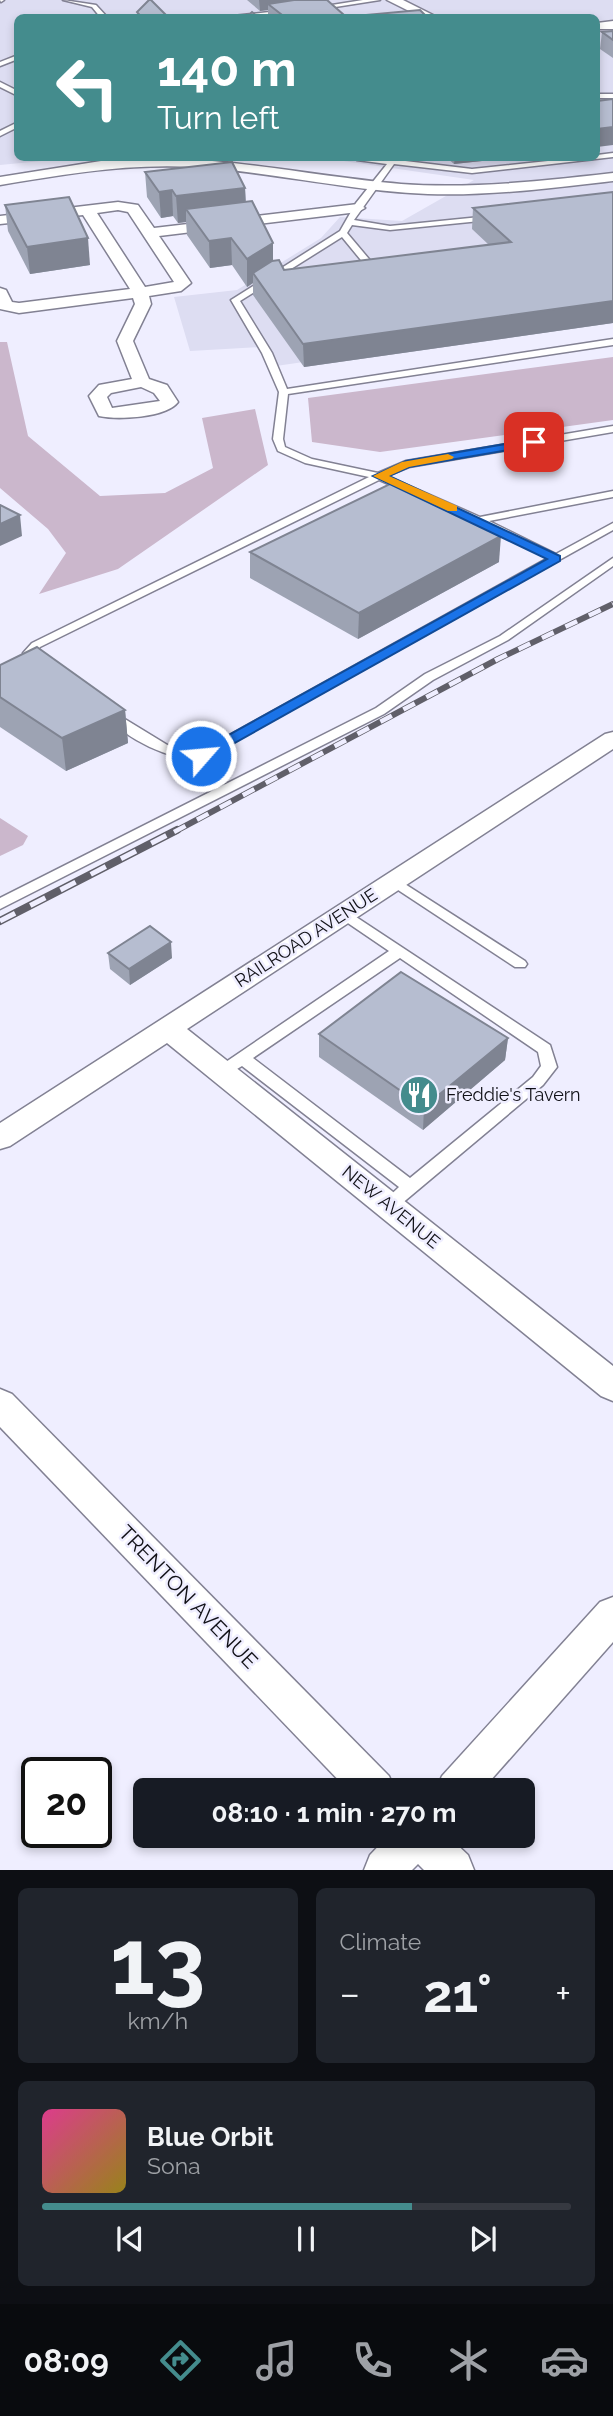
<!DOCTYPE html>
<html lang="en">
<head>
<meta charset="utf-8">
<style>
	:root { --surface:#171b24; --page:#20242c; --text:#f1f3f6; --muted:#9ea1a6; --line:#363941; --accent:#448c8d }
	body { margin:0; font-family:Raleway,sans-serif; background:var(--page); color:var(--text); height:100vh; display:flex; flex-direction:column; font-size:26px; white-space:nowrap }
	* { box-sizing:border-box; margin:0 }
	p { font-size:23px; color:var(--muted) }
	.icon { flex:none; width:38px; height:38px; fill:none; stroke:currentColor; stroke-width:2; stroke-linecap:round; stroke-linejoin:round }
	.map { position:relative; height:1870px; overflow:hidden }
	.details { display:flex; flex-direction:column; gap:18px; padding:18px; background:#0d0f14; flex:1 }
	.details>* { flex:none }
	.top-card { position:absolute; left:14px; top:14px; width:586px; height:147px; border-radius:10px; box-shadow:0 4px 10px #0003; background:#448c8d; color:#fff; overflow:hidden }
	.speed { position:absolute; left:21px; top:1757px; display:flex; gap:14px; font-size:35px; font-weight:700; text-align:center }
	.speed>* { display:grid; place-content:center; width:91px; height:91px; border-radius:50%; background:var(--surface); box-shadow:0 4px 10px #0003; line-height:1 }
	.speed .limit { border:4px solid #111; border-radius:10px; background:#fff; color:#111 }
	.pin { position:absolute; display:grid; place-items:center; width:60px; height:60px; color:#fff; margin:-30px; border-radius:14px; box-shadow:0 4px 10px #0006 }
	.me { position:absolute; width:77px; margin:-38px; rotate:63deg; stroke-linejoin:round; filter:drop-shadow(0 0 5px #0008) }
	.turn { display:flex; align-items:center; gap:24px; height:147px; padding:0 28px; font-size:32px }
	.turn .icon { width:91px; height:91px; stroke-width:2.5 }
	.turn b { display:block; font-size:49px; line-height:60px }
	.big { font-size:52px; font-weight:700; line-height:1.1 }
	.details .tile { flex:1; display:flex; flex-direction:column; justify-content:center; gap:10px; min-width:0; padding:0 24px; border-radius:10px; background:var(--page) }
	.details .dial { align-items:center; gap:0 }
	.dial b { font-size:91px; line-height:1 }
	.song { display:flex; align-items:center; gap:21px }
	.cover { width:84px; height:84px; border-radius:10px; background:linear-gradient(135deg,hsl(330 70% 55%),hsl(50 70% 35%)) }
	.played { height:7px; border-radius:4px; background:linear-gradient(90deg,var(--accent) 70%,var(--line) 70%) }
	.keys { display:flex; justify-content:space-around; direction:ltr }
	.heat { display:flex; justify-content:space-between; align-items:center; font-size:38px; direction:ltr }
	.details .tiles { flex:1; display:grid; gap:18px; grid-template-columns:1fr 1fr }
	.tile:last-child { grid-column:span 2 }
	.trip { position:absolute; left:133px; top:1778px; width:402px; height:70px; border-radius:10px; background:var(--surface); box-shadow:0 4px 10px #0003; font-weight:700; line-height:70px; text-align:center }
	.menu { display:flex; height:112px; justify-content:space-around; align-items:center; background:#090b0e; color:var(--muted) }
	.menu .icon { width:49px; height:49px }
	.menu .on { color:var(--accent) }
	.menu b { font-size:32px; color:var(--text) }
	.map>svg:first-child { display:block }
</style>
</head>
<body>
<div class="map">
<svg width="613" height="1870" viewBox="0 0 613 1870">
	<rect width="100%" height="100%" fill="#efeeff"/>
	<path fill="#ddddf2" d="M 0,0 L 613,0 L 613,317 L 276,366 L 262,347 L 190,351 L 174,297 L 237,290 L 321,238 L 340,217 L 402,221 L 474,180 L 323,158 L 597,158 L 597,18 L 18,18 L 18,158 L 73,158 L 0,165 Z"/>
	<g fill="#cbb7cc">
		<path d="M 0,342 L 7,342 L 28,436 L 100,496 L 165,493 L 213,468 L 202,418 L 255,409 L 268,465 L 118,569 L 39,594 L 66,553 L 48,529 L 0,488 Z"/>
		<path d="M 613,357 L 613,420 L 380,452 L 312,442 L 308,398 Z"/>
		<path d="M 0,818 L 28,836 L 23,845 L 0,856 Z"/>
	</g>
	<g fill="none" stroke-linecap="round" stroke-linejoin="round">
		<g stroke="#828193" stroke-width="3">
			<g id="lane">
				<path d="M 0,0 L 4,0 L 1,2 Z"/>
				<path d="M 63,0 L 96,5 L 108,18 L 101,18 L 92,7 Z"/>
				<path d="M 363,0 L 380,0 L 316,10 L 313,8 Z"/>
				<path d="M 287,10 L 285,13 L 230,18 L 233,16 Z"/>
				<path d="M 18,55 L 18,59 L 0,66 L 0,62 Z"/>
				<path d="M 0,82 L 18,91 L 18,96 L 0,87 Z"/>
				<rect x="597" y="94" width="16" height="4"/>
				<path d="M 18,122 L 18,127 L 0,136 L 0,131 Z"/>
				<path d="M 613,153 L 613,157 L 472,173 L 394,164 L 354,220 L 390,226 L 490,216 L 494,218 L 490,220 L 390,230 L 352,225 L 347,233 L 374,265 L 374,269 L 358,270 L 358,266 L 365,265 L 342,237 L 240,301 L 272,353 L 287,389 L 613,339 L 613,345 L 288,394 L 283,439 L 285,447 L 312,459 L 378,473 L 406,461 L 613,426 L 613,432 L 409,467 L 387,476 L 480,517 L 613,491 L 613,497 L 489,521 L 556,554 L 613,523 L 613,530 L 201,760 C 167,759 129,740 105,716 L 107,713 L 115,713 L 169,746 L 199,752 L 548,558 L 475,522 L 379,480 L 40,647 L 35,654 L 33,666 L 25,666 L 23,653 L 32,643 L 369,477 L 305,463 L 278,451 L 273,439 L 279,392 L 262,353 L 231,300 L 340,231 L 356,203 L 387,164 L 357,160 L 354,158 L 390,159 L 398,158 L 397,160 L 472,169 L 576,158 L 597,158 L 597,155 Z"/>
				<path d="M 613,558 L 613,566 L 508,640 L 433,680 L 384,714 L 0,909 L 0,898 L 376,708 L 425,674 L 500,636 Z"/>
				<path d="M 394,877 L 525,961 L 527,964 L 525,967 L 515,967 L 389,884 L 387,881 Z"/>
				<path d="M 344,909 L 550,1045 L 557,1067 L 543,1085 L 394,1210 L 388,1211 L 382,1210 L 380,1205 L 399,1187 L 242,1066 L 222,1078 L 217,1076 L 214,1072 L 217,1068 L 389,951 L 339,917 L 337,914 L 339,911 ZM 400,958 L 538,1052 L 541,1066 L 533,1077 L 410,1178 L 253,1058 Z"/>
			</g>
		</g>
		<g stroke="#828193" stroke-width="3">
			<g id="street">
				<path d="M 387,0 L 403,0 L 439,18 L 423,18 Z"/>
				<path d="M 613,21 L 613,29 L 597,29 L 597,23 Z"/>
				<path d="M 163,158 C 243,160 321,177 401,184 C 472,189 543,181 613,173 L 613,181 C 552,188 490,196 428,194 C 350,191 273,172 195,167 C 130,163 65,174 0,185 L 0,177 L 101,161 Z"/>
				<path d="M 118,202 L 138,205 L 154,228 L 358,204 L 365,208 L 358,212 L 159,236 L 191,283 L 181,291 L 149,296 L 151,304 L 133,341 L 149,379 L 167,385 L 178,402 C 166,418 117,420 99,416 L 89,396 L 99,385 L 132,379 L 117,341 L 135,304 L 133,298 L 19,313 L 0,309 L 0,288 L 6,290 L 12,302 L 19,303 L 130,289 L 83,215 L 0,224 L 0,216 ZM 118,210 L 128,212 L 174,282 L 145,287 L 97,213 ZM 141,387 L 154,393 L 160,401 L 112,408 L 107,397 L 111,393 Z"/>
				<path d="M 613,732 L 613,749 L 187,1029 L 613,1366 L 613,1401 L 601,1396 L 167,1043 L 10,1146 L 0,1149 L 0,1123 L 605,734 Z"/>
				<path d="M 0,1389 L 12,1394 L 389,1776 L 395,1790 L 348,1790 L 0,1427 Z"/>
				<path d="M 613,1597 L 613,1642 L 482,1790 L 436,1790 L 442,1776 L 600,1602 Z"/>
				<path d="M 388,1836 L 448,1836 L 468,1855 L 474,1870 L 424,1870 L 418,1864 L 412,1870 L 364,1870 L 370,1855 Z"/>
			</g>
		</g>
		<use href="#lane" fill="#fff" fill-rule="evenodd"/>
		<use href="#street" fill="#fff" fill-rule="evenodd"/>
		<g stroke="#605f69" stroke-width="6">
			<path id="rail-far1" d="M 174,832 L 498,659 L 613,604"/>
		</g>
		<g stroke="#605f69" stroke-width="8">
			<path id="rail" d="M 0,921 L 177,830"/>
		</g>
		<use href="#rail-far1" stroke="#efeeff" stroke-width="4.5" stroke-dasharray="13" stroke-linecap="butt"/>
		<use href="#rail" stroke="#efeeff" stroke-width="5" stroke-dasharray="17" stroke-linecap="butt"/>
	</g>
	<g fill="#9da3b3">
		<path d="M 247,0 L 327,0 L 344,15 L 344,18 L 268,18 L 268,10 L 260,11 Z"/>
		<path d="M 613,31 L 613,58 L 600,49 L 602,32 Z"/>
		<path d="M 447,158 L 511,158 L 454,164 Z"/>
		<path d="M 145,172 L 245,188 L 246,202 L 273,261 L 284,270 L 489,245 L 472,229 L 473,208 L 613,192 L 613,323 L 304,367 L 253,295 L 253,283 L 247,287 L 232,265 L 210,268 L 187,235 L 186,222 L 178,223 L 173,216 L 161,218 L 147,197 Z"/>
		<path d="M 5,205 L 90,265 L 30,274 L 8,231 Z"/>
		<path d="M 250,552 L 499,562 L 358,639 L 250,578 Z"/>
		<path d="M 0,665 L 125,710 L 128,743 L 66,771 L 0,727 Z"/>
		<path d="M 108,953 L 172,958 L 130,985 L 110,969 Z"/>
		<path d="M 319,1034 L 508,1038 L 505,1060 L 423,1130 L 319,1057 Z"/>
	</g>
	<g fill="#7f8492">
		<path d="M 259,0 L 314,0 L 268,4 L 268,10 L 260,11 Z"/>
		<path d="M 344,15 L 344,18 L 313,18 Z"/>
		<path d="M 613,127 L 613,145 L 597,147 L 597,129 Z"/>
		<path d="M 455,158 L 511,158 L 454,164 Z"/>
		<path d="M 245,188 L 246,215 L 186,209 L 186,222 L 178,223 L 176,196 Z"/>
		<path d="M 172,190 L 173,216 L 161,218 L 159,192 Z"/>
		<path d="M 88,238 L 90,265 L 30,274 L 27,247 Z"/>
		<path d="M 231,238 L 232,265 L 210,268 L 209,241 Z"/>
		<path d="M 273,243 L 273,270 L 253,273 L 253,283 L 247,287 L 247,259 Z"/>
		<path d="M 613,301 L 613,323 L 304,367 L 303,344 Z"/>
		<path d="M 20,515 L 22,536 L 0,546 L 0,524 Z"/>
		<path d="M 501,536 L 499,562 L 358,639 L 359,613 Z"/>
		<path d="M 125,710 L 128,743 L 66,771 L 62,738 Z"/>
		<path d="M 171,942 L 172,958 L 130,985 L 129,969 Z"/>
		<path d="M 508,1038 L 505,1060 L 423,1130 L 424,1107 Z"/>
	</g>
	<g fill="#b6bdd0" stroke="#7f8492" stroke-width="2">
		<path d="M 149,0 L 151,0 L 169,18 L 142,18 L 137,12 Z"/>
		<path d="M 294,0 L 327,0 L 344,15 L 313,18 L 286,18 L 268,4 Z"/>
		<path d="M 420,10 L 428,18 L 367,18 L 365,15 Z"/>
		<path d="M 252,12 L 259,18 L 246,18 Z"/>
		<path d="M 613,31 L 613,40 L 602,32 Z"/>
		<path d="M 613,99 L 613,127 L 597,129 L 597,101 Z"/>
		<path d="M 232,162 L 245,188 L 176,196 L 172,190 L 159,192 L 145,172 Z"/>
		<path d="M 613,192 L 613,301 L 303,344 L 253,273 L 272,261 L 279,260 L 284,270 L 511,242 L 473,208 Z"/>
		<path d="M 69,197 L 88,238 L 27,247 L 5,205 Z"/>
		<path d="M 252,201 L 273,243 L 247,259 L 231,238 L 209,241 L 186,209 Z"/>
		<path d="M 394,482 L 501,536 L 359,613 L 250,552 Z"/>
		<path d="M 0,505 L 20,515 L 0,524 Z"/>
		<path d="M 37,647 L 125,710 L 62,738 L 0,697 L 0,665 Z"/>
		<path d="M 150,926 L 171,942 L 129,969 L 108,953 Z"/>
		<path d="M 401,972 L 508,1038 L 424,1107 L 319,1034 Z"/>
	</g>
	<path fill="#1a73e8" stroke="#114b97" stroke-width="2" d="M 534,439 L 538,440 L 538,445 L 409,467 L 389,476 L 560,556 L 560,561 L 206,759 L 196,759 L 196,753 L 547,559 L 373,476 L 406,461 Z"/>
	<path fill="#f59e0b" d="M 448,454 L 454,457 L 452,459 L 409,467 L 389,476 L 457,506 L 457,511 L 448,511 L 373,476 L 402,462 Z"/>
	<defs>
		<g id="restaurant-disc" transform="scale(2.0125)"><circle r="9.5" fill="#448c8d" stroke="#efeeff"/><path d="M-5-6h1v4h1v-4h1v4h1v-4h1v5L-1.5 .5V6h-2V.5L-5-1ZM5-6V6H3V1.5H1.5Q1.5-4 5-6Z" fill="#fff"/></g>
	</defs>
	<g fill-rule="evenodd">
		<use href="#restaurant-disc" x="419" y="1095"/>
	</g>
	<g text-anchor="middle" stroke-width="5" stroke-linejoin="round" paint-order="stroke">
		<g font-size="18" fill="#111117" stroke="#efeeff">
			<text transform="translate(306 938) rotate(-33)" y="6">RAILROAD AVENUE</text>
			<text transform="translate(391 1207) rotate(39)" y="6">NEW AVENUE</text>
		</g>
		<g font-size="18" fill="#111117" stroke="#efeeff" text-anchor="start">
			<text x="446" y="1101">Freddie's Tavern</text>
		</g>
		<g font-size="21" fill="#111117" stroke="#efeeff">
			<text transform="translate(188 1597) rotate(46)" y="7">TRENTON AVENUE</text>
		</g>
	</g>
</svg>
<div class="speed"><div class="limit">20</div></div>
<div class="pin" style="left:534px;top:442px;background:#d93025"><svg class="icon" aria-label="arrive" viewBox="0 0 24 24"><path d="M6 21V4h12l-3 4 3 4H6"/></svg></div>
<svg class="me" style="left:201px;top:756px" viewBox="-20 -20 40 40"><circle r="17" fill="#1a73e8" stroke="#fff" stroke-width="3"/><path d="M0-11L8 9 0 5-8 9z" fill="#fff"/></svg>
<div class="trip">08:10 · 1 min · 270 m</div>
<div class="top-card">
<div class="turn"><svg class="icon" aria-label="left" viewBox="0 0 24 24"><path d="M17 20v-9H6M10 6l-5 5 5 5"/></svg><div><b>140 m</b>Turn left</div></div>
</div>
</div>
<section class="details">
<div class="tiles">
<div class="tile dial"><b>13</b><p>km/h</p></div>
<div class="tile"><p>Climate</p>
<div class="heat"><a>−</a><b class="big">21°</b><a>+</a></div>
</div>
<div class="tile">
<div class="song"><i class="cover"></i><div><b>Blue Orbit</b><p>Sona</p></div></div>
<div class="played"></div>
<div class="keys"><svg class="icon" aria-label="previous" viewBox="0 0 24 24"><path d="M18 5L8 12l10 7zM5 5v14"/></svg><svg class="icon" aria-label="pause" viewBox="0 0 24 24"><path d="M8 5v14M16 5v14"/></svg><svg class="icon" aria-label="next" viewBox="0 0 24 24"><path d="M6 5l10 7-10 7zM19 5v14"/></svg></div>
</div>
</div>
</section>
<nav class="menu">
<b>08:09</b>
<svg class="icon on" aria-label="directions" viewBox="0 0 24 24"><path d="M12 3l9 9-9 9-9-9zM9 14v-3h6M13 9l2 2-2 2"/></svg>
<svg class="icon" aria-label="music" viewBox="0 0 24 24"><path d="M9 18V5l10-2v13"/><circle cx="6" cy="18" r="3"/><circle cx="16" cy="16" r="3"/></svg>
<svg class="icon" aria-label="phone" viewBox="0 0 24 24"><path d="M5 4h4l2 5-3 2q2 4 5 5l2-3 5 2v4C11 20 4 13 5 4z"/></svg>
<svg class="icon" aria-label="climate" viewBox="0 0 24 24"><path d="M12 3v18M4 7l16 10M4 17L20 7"/></svg>
<svg class="icon" aria-label="car" viewBox="0 0 24 24"><path d="M5 17H2v-5l4-1 3-4h7l3 4 3 1v5h-3M9 17h6M6 11h13"/><circle cx="7" cy="17" r="2"/><circle cx="17" cy="17" r="2"/></svg>
</nav>
</body>
</html>
